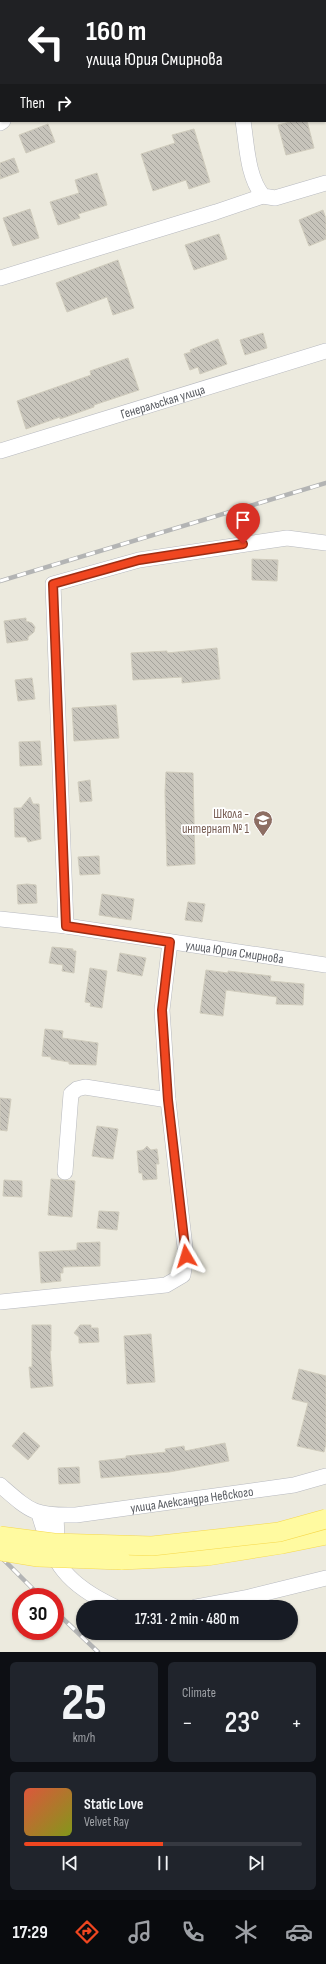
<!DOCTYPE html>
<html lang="en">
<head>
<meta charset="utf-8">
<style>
	:root { --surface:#171b24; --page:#20242c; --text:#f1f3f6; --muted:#9ea1a6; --line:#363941; --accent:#f04620 }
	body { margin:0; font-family:"Sofia Sans Condensed",sans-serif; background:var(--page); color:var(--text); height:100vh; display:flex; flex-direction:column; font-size:15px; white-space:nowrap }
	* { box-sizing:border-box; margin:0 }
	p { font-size:13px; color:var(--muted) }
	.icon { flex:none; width:22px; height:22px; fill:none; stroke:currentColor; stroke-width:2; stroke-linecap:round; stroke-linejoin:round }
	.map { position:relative; height:1652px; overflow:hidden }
	.sheet { display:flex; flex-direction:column; gap:10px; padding:10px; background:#0d0f14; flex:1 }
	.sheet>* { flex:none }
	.top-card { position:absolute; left:0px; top:0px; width:326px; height:122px; box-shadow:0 1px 3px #0004; background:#202124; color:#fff; overflow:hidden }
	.speed { position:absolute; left:12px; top:1588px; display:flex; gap:8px; font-size:20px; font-weight:700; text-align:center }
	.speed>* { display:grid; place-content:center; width:52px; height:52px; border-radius:50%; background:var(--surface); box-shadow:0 1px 3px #0004; line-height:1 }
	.speed .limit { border:6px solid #d22; background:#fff; color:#111 }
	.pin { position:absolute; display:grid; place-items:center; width:34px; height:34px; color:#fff; margin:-41px -17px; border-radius:50% 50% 50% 0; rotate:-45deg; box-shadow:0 0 4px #0007 }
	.pin .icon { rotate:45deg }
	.me { position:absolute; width:44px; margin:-22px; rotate:353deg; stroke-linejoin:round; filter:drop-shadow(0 0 3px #0008) }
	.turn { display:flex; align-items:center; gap:14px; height:84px; padding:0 20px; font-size:18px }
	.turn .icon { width:52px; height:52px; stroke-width:2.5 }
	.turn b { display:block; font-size:28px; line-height:34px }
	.then { display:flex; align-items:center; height:38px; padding:0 20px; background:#0003; gap:8px; font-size:15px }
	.big { font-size:30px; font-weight:600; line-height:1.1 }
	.sheet .widget { flex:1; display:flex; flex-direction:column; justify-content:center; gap:6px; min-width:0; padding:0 14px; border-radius:6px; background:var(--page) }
	.sheet .dial { align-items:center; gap:0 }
	.dial b { font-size:52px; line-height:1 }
	.song { display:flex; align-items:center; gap:12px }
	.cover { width:48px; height:48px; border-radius:6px; background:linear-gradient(135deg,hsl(10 70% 55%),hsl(70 70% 35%)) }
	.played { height:4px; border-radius:2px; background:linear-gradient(90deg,var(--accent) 50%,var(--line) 50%) }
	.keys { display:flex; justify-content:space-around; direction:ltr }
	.heat { display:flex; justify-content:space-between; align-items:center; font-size:22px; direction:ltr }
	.sheet .tiles { flex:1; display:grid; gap:10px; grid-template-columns:1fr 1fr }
	.widget:last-child { grid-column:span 2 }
	.trip { position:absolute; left:76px; top:1600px; width:222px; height:40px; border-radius:20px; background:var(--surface); box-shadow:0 1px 3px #0004; font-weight:600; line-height:40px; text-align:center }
	.tab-bar { display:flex; height:64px; justify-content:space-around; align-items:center; background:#090b0e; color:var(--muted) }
	.tab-bar .icon { width:28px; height:28px }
	.tab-bar .on { color:var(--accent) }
	.tab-bar b { font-size:18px; color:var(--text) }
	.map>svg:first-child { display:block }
</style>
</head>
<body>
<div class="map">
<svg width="326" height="1652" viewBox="0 0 326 1652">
	<defs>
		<pattern id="building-back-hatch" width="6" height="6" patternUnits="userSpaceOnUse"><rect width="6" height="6" fill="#c7c4bb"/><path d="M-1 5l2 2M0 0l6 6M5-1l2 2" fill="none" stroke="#a4a29b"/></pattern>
	</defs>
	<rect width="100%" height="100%" fill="#eceade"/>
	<g fill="url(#building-back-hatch)" stroke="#d0ccbd">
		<path d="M 294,121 L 307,121 L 314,148 L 286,155 L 278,125 Z"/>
		<path d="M 48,124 L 55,142 L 26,153 L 19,135 Z"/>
		<path d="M 194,129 L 210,182 L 189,189 L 186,180 L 153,191 L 141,154 L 175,143 L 172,135 Z"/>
		<path d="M 14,158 L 19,172 L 0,179 L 0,163 Z"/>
		<path d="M 97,173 L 107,205 L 78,214 L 80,218 L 58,225 L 50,202 L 79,193 L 75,180 Z"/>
		<path d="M 30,209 L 39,238 L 13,246 L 3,218 Z"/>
		<path d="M 323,210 L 326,219 L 326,239 L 309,246 L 299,220 Z"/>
		<path d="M 219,234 L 227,259 L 194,270 L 185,245 Z"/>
		<path d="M 118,260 L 134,308 L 113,315 L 107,297 L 67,312 L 56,283 Z"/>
		<path d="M 263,333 L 267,348 L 245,355 L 240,340 Z"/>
		<path d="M 218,339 L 227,364 L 200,374 L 198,367 L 190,370 L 184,354 L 191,352 L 190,350 Z"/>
		<path d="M 128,358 L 139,390 L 94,405 L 94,407 L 60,419 L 60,417 L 26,429 L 17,401 L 91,375 L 90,371 Z"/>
		<path d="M 252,559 L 278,560 L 277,581 L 252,580 Z"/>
		<path d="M 26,618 L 26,621 L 32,623 L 35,627 L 34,632 L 28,637 L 28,640 L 7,643 L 4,621 Z"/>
		<path d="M 217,648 L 220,679 L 182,683 L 182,677 L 133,680 L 131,653 L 167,651 L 167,653 Z"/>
		<path d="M 32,678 L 35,699 L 18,701 L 15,680 Z"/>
		<path d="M 116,705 L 119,738 L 74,741 L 72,708 Z"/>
		<path d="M 40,741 L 42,765 L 20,766 L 19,742 Z"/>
		<path d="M 166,772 L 193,773 L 195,864 L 167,866 L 165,792 Z"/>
		<path d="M 90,780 L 92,801 L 80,802 L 78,782 Z"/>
		<path d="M 30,797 L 33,804 L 39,804 L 41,839 L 28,842 L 26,837 L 15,837 L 14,808 L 21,808 Z"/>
		<path d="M 99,856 L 100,874 L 80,875 L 78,857 Z"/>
		<path d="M 27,884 L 36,885 L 37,903 L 18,904 L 17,885 Z"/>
		<path d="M 102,894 L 134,899 L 131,920 L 99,915 Z"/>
		<path d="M 188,902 L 205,904 L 202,922 L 185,920 Z"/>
		<path d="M 52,947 L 73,949 L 73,951 L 76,951 L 74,973 L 62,971 L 63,965 L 49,963 Z"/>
		<path d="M 120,953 L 146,958 L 142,976 L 117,971 Z"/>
		<path d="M 90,968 L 107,971 L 102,1008 L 90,1006 L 91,1003 L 85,1002 Z"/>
		<path d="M 206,970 L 228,973 L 228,971 L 271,976 L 270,981 L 304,984 L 303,1005 L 276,1004 L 277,997 L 226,990 L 223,1016 L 200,1013 Z"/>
		<path d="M 45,1029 L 63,1031 L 62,1038 L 98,1043 L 96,1065 L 69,1064 L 69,1062 L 51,1059 L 51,1057 L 42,1056 Z"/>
		<path d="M 0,1098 L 11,1099 L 7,1131 L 0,1130 Z"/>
		<path d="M 97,1126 L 118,1129 L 113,1159 L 92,1156 Z"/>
		<path d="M 147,1146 L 151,1150 L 157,1149 L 159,1164 L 156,1164 L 157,1179 L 143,1180 L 142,1173 L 139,1173 L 137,1151 L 143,1150 Z"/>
		<path d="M 51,1179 L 75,1181 L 72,1217 L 48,1215 Z"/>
		<path d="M 4,1180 L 22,1181 L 22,1197 L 3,1196 Z"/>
		<path d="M 99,1211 L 119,1212 L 117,1230 L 97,1228 Z"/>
		<path d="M 100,1242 L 100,1266 L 63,1267 L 63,1273 L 60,1273 L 61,1281 L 41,1283 L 39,1252 L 77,1250 L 77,1243 Z"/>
		<path d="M 32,1325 L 51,1325 L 51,1351 L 50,1351 L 53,1386 L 31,1388 L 29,1367 L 32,1367 Z"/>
		<path d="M 80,1325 L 91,1325 L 91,1328 L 98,1328 L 99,1342 L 79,1343 L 79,1337 L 74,1333 Z"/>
		<path d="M 151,1334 L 155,1382 L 127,1384 L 124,1336 Z"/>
		<path d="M 299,1369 L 326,1376 L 326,1444 L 324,1452 L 297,1446 L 308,1403 L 292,1399 Z"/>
		<path d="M 24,1432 L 40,1446 L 28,1460 L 12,1446 Z"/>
		<path d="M 225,1443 L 229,1461 L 169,1472 L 101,1478 L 99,1461 L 126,1458 L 126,1456 L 166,1452 L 165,1449 L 184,1446 L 185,1451 Z"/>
		<path d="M 79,1467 L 80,1483 L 59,1484 L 58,1468 Z"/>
	</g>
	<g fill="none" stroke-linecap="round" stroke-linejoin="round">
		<g stroke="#b7b9bf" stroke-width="16">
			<g id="minor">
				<path d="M 236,1 L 239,0"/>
				<path d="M 243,121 C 247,145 247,176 263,196 L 275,198 L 326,183"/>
				<path d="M 0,123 L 3,121"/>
				<path d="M 0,278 L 216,212 L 263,196"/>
				<path id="s1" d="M 0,451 L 326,351"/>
				<path id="s2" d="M 0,919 L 66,926 L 326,965"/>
				<path d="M 66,926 L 53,584 L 139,560 L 287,538 L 326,543"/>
				<path d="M 65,1172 L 71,1094 L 77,1089 L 85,1087 L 168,1100"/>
				<path d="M 0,1302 L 166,1285 L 183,1275 L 186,1256 L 168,1100 L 162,1010 L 170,942"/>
				<path id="s3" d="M 0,1485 C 31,1512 34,1516 76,1515 L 294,1485 L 326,1476"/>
				<path d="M 39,1514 C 45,1533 51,1556 64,1571 C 76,1586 98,1599 115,1607"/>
				<path d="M 56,1516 L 57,1538 L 62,1552"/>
				<path d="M 195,1607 L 249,1597 L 326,1578"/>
			</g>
		</g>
		<g stroke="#f7d94c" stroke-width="20">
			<path id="major" d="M 121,1560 L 207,1556 L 282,1544 L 326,1535"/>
		</g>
		<use href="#minor" stroke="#fff" stroke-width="15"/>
		<use href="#major" stroke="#fffaa0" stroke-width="19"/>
		<g stroke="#b3b4b4" stroke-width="4.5">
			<g id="rail">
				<path d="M 0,581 L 326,483"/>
				<path d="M 0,1556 L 41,1597"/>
				<path d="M 55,1611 L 98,1652"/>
			</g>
		</g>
		<use href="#rail" stroke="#fff" stroke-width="3" stroke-dasharray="9" stroke-linecap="butt"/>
		<g stroke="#f7d94c" stroke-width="20" stroke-linecap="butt">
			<g id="major-bridge">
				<path d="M 0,1536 L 54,1543 L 152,1546 L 279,1532 L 326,1519"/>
				<path d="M 0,1551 L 38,1557 L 121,1560"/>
			</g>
		</g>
		<use href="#major-bridge" stroke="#fffaa0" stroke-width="19"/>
	</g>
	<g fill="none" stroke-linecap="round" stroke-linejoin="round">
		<g stroke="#9c2e15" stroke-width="10">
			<path id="route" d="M 186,1256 L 168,1100 L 162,1010 L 170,942 L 66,926 L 53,584 L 139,560 L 243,544"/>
		</g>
		<use href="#route" stroke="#f04620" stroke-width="7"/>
	</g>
	<defs>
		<g id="school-pin" transform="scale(1)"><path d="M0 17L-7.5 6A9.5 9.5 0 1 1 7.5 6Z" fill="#8d6e63" stroke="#fff"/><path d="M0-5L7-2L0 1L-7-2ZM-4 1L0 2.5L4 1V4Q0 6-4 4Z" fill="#fff"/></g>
	</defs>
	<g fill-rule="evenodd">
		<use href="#school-pin" x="263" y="820"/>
	</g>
	<g text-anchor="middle" stroke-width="3.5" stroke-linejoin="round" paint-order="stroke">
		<g font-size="13" fill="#585b61" stroke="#fff">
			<text dy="5" stroke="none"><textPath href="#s1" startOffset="170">Генеральская улица</textPath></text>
			<text dy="5" stroke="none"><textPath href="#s2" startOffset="237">улица Юрия Смирнова</textPath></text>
			<text dy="5" stroke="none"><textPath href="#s3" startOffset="202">улица Александра Невского</textPath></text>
		</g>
		<g font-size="13" fill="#785e54" stroke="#fff" text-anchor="end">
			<text x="249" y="818">Школа -<tspan x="249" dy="15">интернат № 1</tspan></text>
		</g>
	</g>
</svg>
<div class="speed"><div class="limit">30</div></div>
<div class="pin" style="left:243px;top:544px;background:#d93025"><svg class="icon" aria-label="arrive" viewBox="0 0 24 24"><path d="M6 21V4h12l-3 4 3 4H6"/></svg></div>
<svg class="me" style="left:186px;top:1256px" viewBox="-20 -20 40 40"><path d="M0-17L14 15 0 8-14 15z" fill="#f04620" stroke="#fff" stroke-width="4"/></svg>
<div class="trip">17:31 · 2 min · 480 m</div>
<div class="top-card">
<div class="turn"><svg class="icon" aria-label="left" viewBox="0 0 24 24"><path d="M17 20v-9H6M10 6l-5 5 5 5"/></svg><div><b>160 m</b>улица Юрия Смирнова</div></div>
<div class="then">Then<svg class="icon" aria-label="right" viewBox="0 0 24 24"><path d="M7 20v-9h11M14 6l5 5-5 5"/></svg></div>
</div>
</div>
<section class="sheet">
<div class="tiles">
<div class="widget dial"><b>25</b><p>km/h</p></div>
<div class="widget"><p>Climate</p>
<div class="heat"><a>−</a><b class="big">23°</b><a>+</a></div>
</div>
<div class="widget">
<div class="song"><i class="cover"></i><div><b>Static Love</b><p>Velvet Ray</p></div></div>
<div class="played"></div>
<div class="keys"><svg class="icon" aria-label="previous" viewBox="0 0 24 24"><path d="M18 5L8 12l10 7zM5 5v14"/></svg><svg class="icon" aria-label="pause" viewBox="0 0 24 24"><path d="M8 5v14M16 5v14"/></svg><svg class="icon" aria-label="next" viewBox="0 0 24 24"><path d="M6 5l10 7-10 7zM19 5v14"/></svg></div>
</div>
</div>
</section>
<nav class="tab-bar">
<b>17:29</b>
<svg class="icon on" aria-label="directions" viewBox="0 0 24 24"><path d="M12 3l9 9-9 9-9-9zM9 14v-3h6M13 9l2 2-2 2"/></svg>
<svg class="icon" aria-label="music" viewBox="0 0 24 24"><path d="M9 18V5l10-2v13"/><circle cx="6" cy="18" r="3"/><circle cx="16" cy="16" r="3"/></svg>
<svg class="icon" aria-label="phone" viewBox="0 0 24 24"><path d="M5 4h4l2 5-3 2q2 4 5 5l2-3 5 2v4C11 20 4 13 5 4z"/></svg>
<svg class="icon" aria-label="climate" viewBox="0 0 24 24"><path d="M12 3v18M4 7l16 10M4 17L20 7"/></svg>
<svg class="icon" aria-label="car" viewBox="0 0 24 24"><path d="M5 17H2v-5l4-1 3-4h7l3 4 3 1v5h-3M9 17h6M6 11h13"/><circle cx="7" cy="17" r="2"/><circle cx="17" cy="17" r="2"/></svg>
</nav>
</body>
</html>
